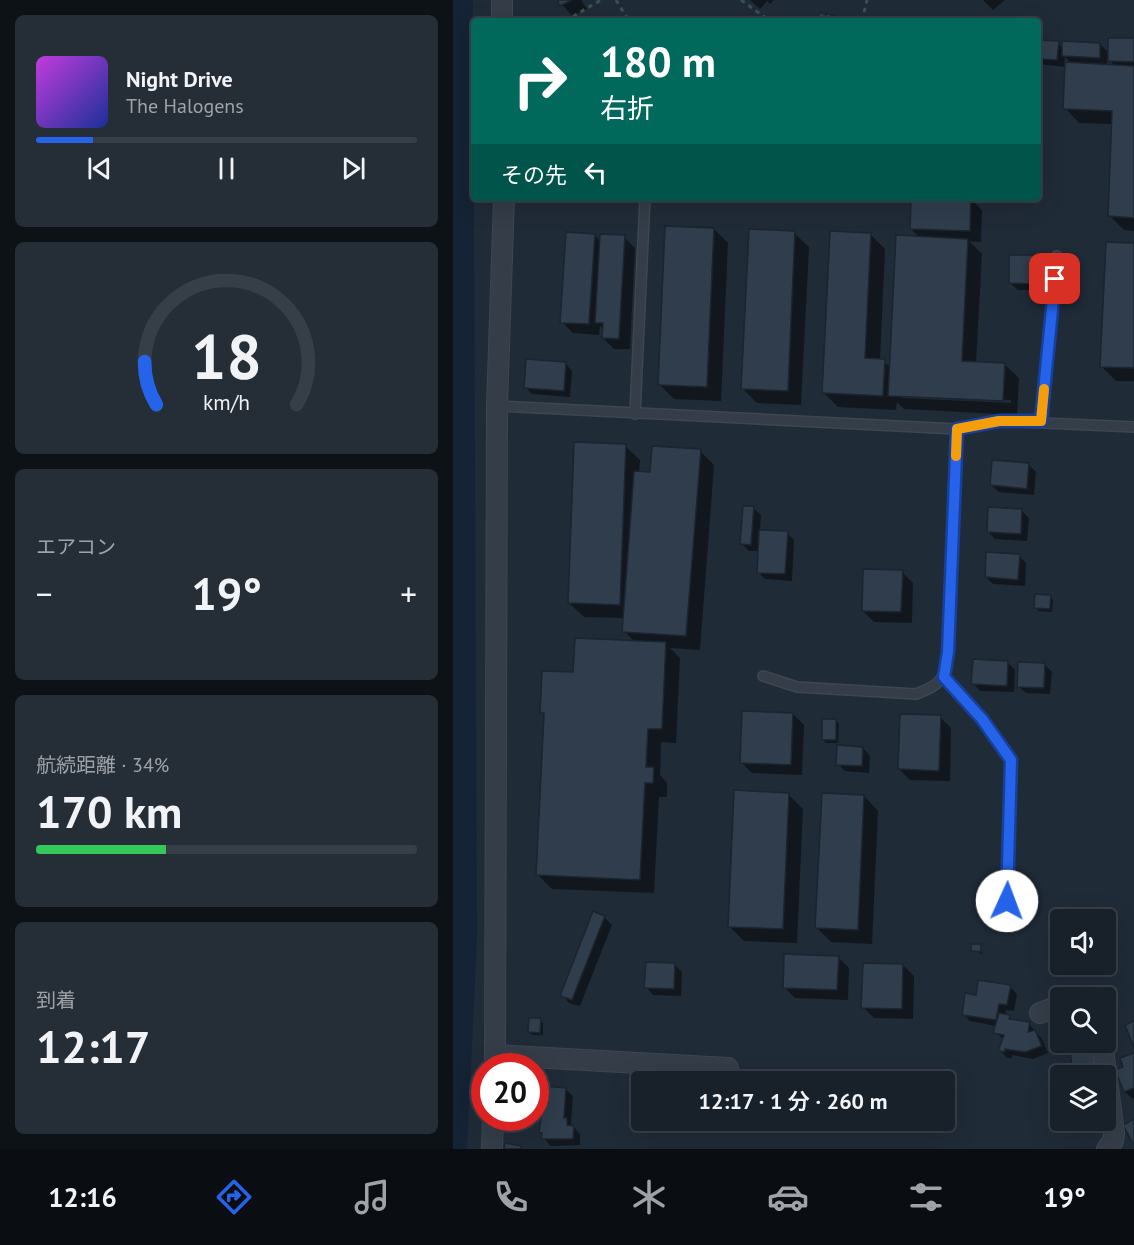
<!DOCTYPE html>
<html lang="ja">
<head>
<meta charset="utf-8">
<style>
	:root { --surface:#18202a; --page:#252d36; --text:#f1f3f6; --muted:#9fa3a8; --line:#363e47; --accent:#2563eb }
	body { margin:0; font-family:"PT Sans","Noto Sans JP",sans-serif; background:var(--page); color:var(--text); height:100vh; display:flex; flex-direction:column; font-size:22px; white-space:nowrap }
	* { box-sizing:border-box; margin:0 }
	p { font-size:20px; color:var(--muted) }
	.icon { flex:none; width:33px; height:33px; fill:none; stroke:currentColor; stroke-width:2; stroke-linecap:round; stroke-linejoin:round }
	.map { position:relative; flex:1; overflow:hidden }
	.drawer { display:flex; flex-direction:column; gap:15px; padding:15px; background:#0d1217; width:453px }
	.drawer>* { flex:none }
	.top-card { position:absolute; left:18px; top:18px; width:570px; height:183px; border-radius:6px; box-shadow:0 6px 24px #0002,0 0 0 2px var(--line); background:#00695c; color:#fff; overflow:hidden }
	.controls { position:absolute; left:597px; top:909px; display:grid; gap:12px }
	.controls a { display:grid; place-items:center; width:66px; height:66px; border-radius:6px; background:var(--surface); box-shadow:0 6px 24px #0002,0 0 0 2px var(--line); font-size:30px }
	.speed { position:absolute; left:18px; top:1053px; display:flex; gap:12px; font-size:30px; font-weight:700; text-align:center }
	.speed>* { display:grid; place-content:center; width:78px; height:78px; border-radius:50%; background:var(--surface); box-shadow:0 6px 24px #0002,0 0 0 2px var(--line); line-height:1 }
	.speed .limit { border:9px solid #d22; background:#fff; color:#111 }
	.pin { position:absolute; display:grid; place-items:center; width:51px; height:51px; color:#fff; margin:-26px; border-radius:12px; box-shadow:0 3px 9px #0006 }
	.me { position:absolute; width:66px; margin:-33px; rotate:2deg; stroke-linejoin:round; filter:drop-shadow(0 0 4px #0008) }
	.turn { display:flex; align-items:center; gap:21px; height:126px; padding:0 30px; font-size:27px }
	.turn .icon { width:78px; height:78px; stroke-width:2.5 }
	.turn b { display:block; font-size:42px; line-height:51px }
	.then { display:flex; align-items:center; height:57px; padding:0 30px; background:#0003; gap:12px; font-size:22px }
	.big { font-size:45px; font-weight:600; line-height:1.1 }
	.drawer .tile { flex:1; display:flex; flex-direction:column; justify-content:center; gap:9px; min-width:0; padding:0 21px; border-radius:9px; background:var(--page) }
	.drawer .dial { align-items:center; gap:0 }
	.dial svg { height:156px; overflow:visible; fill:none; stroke:var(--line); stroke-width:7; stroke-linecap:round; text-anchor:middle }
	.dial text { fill:var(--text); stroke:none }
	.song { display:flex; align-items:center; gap:18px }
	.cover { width:72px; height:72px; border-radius:9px; background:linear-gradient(135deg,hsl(290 70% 55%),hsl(230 70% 35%)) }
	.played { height:6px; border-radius:3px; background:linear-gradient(90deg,var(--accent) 15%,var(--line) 15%) }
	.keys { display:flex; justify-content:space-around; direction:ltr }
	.heat { display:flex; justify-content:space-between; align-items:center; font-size:33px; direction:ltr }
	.charge { height:9px; border-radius:4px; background:linear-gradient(90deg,#34c759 34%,var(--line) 0) }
	.trip { position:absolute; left:178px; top:1071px; width:324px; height:60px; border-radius:6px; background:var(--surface); box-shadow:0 6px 24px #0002,0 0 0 2px var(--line); font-weight:600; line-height:60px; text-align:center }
	.tab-bar { display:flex; height:96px; justify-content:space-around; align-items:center; background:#0a0d11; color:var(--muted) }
	.tab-bar .icon { width:42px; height:42px }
	.tab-bar .selected { color:var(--accent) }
	.tab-bar b { font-size:27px; color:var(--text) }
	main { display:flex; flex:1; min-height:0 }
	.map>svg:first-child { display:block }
</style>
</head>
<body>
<main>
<section class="drawer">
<div class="tile">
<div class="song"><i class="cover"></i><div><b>Night Drive</b><p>The Halogens</p></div></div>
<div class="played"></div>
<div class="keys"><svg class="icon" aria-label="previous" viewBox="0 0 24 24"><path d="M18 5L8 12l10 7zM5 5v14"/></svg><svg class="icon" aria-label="pause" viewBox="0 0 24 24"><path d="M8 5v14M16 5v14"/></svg><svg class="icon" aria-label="next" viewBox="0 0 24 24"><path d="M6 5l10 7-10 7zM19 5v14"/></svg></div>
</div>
<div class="tile dial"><svg viewBox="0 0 100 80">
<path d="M14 69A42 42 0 1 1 86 69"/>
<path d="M14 69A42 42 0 0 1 8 47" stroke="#2563eb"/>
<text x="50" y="56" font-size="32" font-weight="700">18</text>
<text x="50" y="72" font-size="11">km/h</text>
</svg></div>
<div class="tile"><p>エアコン</p>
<div class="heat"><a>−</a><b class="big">19°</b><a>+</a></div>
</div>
<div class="tile"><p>航続距離 · 34%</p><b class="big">170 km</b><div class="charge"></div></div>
<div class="tile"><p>到着</p><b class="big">12:17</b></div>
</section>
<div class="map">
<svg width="681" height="1149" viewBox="0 0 681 1149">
	<rect width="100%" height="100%" fill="#202b38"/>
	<path fill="#142335" d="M 0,0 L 20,0 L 24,938 L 14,1149 L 0,1149 Z"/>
	<g fill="#0007" fill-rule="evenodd">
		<path d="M 105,0 L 128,0 L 134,9 L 119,16 Z"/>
		<path d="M 297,0 L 321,0 L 317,4 L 314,1 L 307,9 Z"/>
		<path d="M 530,0 L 552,0 L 540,10 Z"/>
		<path d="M 681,40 L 681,231 L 671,230 L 657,216 L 659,124 L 626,123 L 612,108 L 614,67 L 585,64 L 585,41 L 605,43 L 611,49 L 647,44 L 657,54 ZM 612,57 L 619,64 L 611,64 ZM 654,58 L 662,66 L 654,66 Z"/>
		<path d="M 459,198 L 518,199 L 529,210 L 528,242 L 516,241 L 529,254 L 523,363 L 551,364 L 566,378 L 564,415 L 451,409 L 444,402 L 443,410 L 385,407 L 371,393 L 418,235 L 432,249 L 427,360 L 438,367 L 467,238 L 458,229 ZM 449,395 L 558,400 L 558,403 L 449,398 Z"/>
		<path d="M 261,229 L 275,243 L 268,401 L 221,399 L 207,385 Z"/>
		<path d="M 341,233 L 356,247 L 348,405 L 304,403 L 290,389 Z"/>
		<path d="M 141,235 L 148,242 L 171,237 L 182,248 L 177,349 L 161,349 L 150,338 L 151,330 L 147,326 L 146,335 L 120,333 L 109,322 Z"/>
		<path d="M 681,244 L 681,381 L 663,381 L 648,366 Z"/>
		<path d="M 579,257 L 587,264 L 586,290 L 565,290 L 557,283 Z"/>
		<path d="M 112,363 L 119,371 L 117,397 L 79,394 L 72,387 Z"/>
		<path d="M 172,446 L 187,460 L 186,472 L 198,473 L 247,451 L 261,465 L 247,650 L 217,648 L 227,658 L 223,743 L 208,742 L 207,775 L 214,783 L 214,797 L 206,797 L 201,893 L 99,889 L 85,875 L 92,717 L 88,712 L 122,674 L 182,642 L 171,631 L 172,618 L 131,617 L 116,603 Z"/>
		<path d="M 576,465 L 583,472 L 581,495 L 546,492 L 538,485 Z"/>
		<path d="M 300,508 L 308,515 L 307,531 L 334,533 L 341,540 L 339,581 L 312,579 L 305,572 L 307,551 L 296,551 L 289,544 Z"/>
		<path d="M 568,510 L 576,518 L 574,541 L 542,539 L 535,532 Z"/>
		<path d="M 566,556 L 573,563 L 572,586 L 540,584 L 533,577 Z"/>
		<path d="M 449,572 L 460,583 L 459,623 L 421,622 L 410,611 Z"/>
		<path d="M 597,596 L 600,600 L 599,612 L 586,611 L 583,608 Z"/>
		<path d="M 555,663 L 562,670 L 561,692 L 527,691 L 520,683 Z"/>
		<path d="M 592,665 L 599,672 L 597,694 L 573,693 L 565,686 Z"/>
		<path d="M 340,714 L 351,725 L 349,775 L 299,773 L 288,762 Z"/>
		<path d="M 487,717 L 498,728 L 497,781 L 457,780 L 446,769 Z"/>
		<path d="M 382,720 L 386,724 L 385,743 L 373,743 L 370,740 Z"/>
		<path d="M 410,748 L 417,756 L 416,773 L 392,771 L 385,764 Z"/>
		<path d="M 335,794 L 350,809 L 344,943 L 291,941 L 276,926 Z"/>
		<path d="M 411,796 L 425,811 L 419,944 L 378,942 L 364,928 Z"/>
		<path d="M 151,917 L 159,925 L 127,1006 L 116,1003 L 109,995 Z"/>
		<path d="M 527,946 L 530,954 L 519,950 Z"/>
		<path d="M 385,957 L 396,968 L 395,1000 L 342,998 L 331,987 Z"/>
		<path d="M 222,965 L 229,972 L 228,996 L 200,995 L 193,987 Z"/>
		<path d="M 450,965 L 461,976 L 460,1019 L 421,1018 L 410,1007 Z"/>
		<path d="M 557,987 L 564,994 L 561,1011 L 553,1010 L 552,1015 L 561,1021 L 576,1024 L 589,1039 L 595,1053 L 580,1059 L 559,1055 L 559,1058 L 554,1058 L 547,1050 L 551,1040 L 542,1032 L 543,1026 L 517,1021 L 510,1014 L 524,997 Z"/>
		<path d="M 87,1020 L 90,1023 L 90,1035 L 79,1035 L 76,1031 Z"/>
		<path d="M 681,1054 L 681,1100 L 672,1092 L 672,1068 Z"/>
		<path d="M 112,1089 L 120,1096 L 118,1124 L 127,1134 L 127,1145 L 97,1146 L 88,1133 Z"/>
		<path d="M 624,1120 L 652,1120 L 658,1126 L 632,1130 Z"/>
	</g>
	<g fill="#2f3d4c" stroke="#1b242f" stroke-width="1.5">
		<path d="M 104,0 L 119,0 L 107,6 Z"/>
		<path d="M 367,12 L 373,15 L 374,13 L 391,21 L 363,21 Z"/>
		<path d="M 655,38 L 681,38 L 681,62 L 655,61 Z"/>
		<path d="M 585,40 L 606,41 L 604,60 L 585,59 Z"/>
		<path d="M 609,41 L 647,43 L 647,58 L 609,56 Z"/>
		<path d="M 612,62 L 681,66 L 681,218 L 655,216 L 659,111 L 610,109 Z"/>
		<path d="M 458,198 L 518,198 L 517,231 L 457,229 Z"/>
		<path d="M 212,226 L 261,228 L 254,387 L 205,385 Z"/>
		<path d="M 296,229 L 342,231 L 335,391 L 288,389 Z"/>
		<path d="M 377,231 L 418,233 L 412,358 L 432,359 L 430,396 L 369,393 Z"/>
		<path d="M 113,232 L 142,234 L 136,324 L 107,323 Z"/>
		<path d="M 147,234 L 172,235 L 166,339 L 149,338 L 150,323 L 142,323 Z"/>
		<path d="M 443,235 L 515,239 L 509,361 L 552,363 L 550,401 L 435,396 Z"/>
		<path d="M 653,242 L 681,243 L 681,368 L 647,367 Z"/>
		<path d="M 556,255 L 580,255 L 580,284 L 556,283 Z"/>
		<path d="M 73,359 L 113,362 L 111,391 L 71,388 Z"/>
		<path d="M 121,442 L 173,444 L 167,605 L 115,603 Z"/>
		<path d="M 199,446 L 248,449 L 233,636 L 169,632 L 181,471 L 197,472 Z"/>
		<path d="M 539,460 L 576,463 L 574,489 L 537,485 Z"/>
		<path d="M 290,506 L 301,506 L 298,545 L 287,544 Z"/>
		<path d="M 535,507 L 569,509 L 568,534 L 534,532 Z"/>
		<path d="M 306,530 L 335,531 L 332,574 L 304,573 Z"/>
		<path d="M 533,552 L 567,554 L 565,580 L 532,577 Z"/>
		<path d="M 410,569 L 450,570 L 448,612 L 409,611 Z"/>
		<path d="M 582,594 L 598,595 L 597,609 L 581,608 Z"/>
		<path d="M 122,638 L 213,642 L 209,729 L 195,729 L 193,767 L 201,767 L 200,783 L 192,783 L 187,880 L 83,875 L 91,713 L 87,713 L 89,671 L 120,672 Z"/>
		<path d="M 520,659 L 555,661 L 554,686 L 518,684 Z"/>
		<path d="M 565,662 L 592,663 L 591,688 L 564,687 Z"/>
		<path d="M 289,711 L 340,713 L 338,765 L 287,763 Z"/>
		<path d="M 447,714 L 488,715 L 486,771 L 445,769 Z"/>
		<rect x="369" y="719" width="14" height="21"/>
		<path d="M 384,745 L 410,747 L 409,766 L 383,765 Z"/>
		<path d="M 281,790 L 336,793 L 330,929 L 275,927 Z"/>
		<path d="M 369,793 L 411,795 L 405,930 L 362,928 Z"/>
		<path d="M 140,911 L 152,916 L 119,1000 L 107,996 Z"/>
		<path d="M 518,944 L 528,944 L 528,952 L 518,951 Z"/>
		<path d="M 331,954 L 386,956 L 384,990 L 330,988 Z"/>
		<path d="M 193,962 L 222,963 L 221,989 L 191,988 Z"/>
		<path d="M 410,963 L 450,964 L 449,1009 L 408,1008 Z"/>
		<path d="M 525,980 L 558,985 L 554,1005 L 546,1004 L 543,1020 L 509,1015 L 512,993 L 523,995 Z"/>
		<path d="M 546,1013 L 557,1015 L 556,1019 L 577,1022 L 575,1032 L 582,1030 L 589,1046 L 572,1052 L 552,1049 L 552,1052 L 545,1051 L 551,1035 L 540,1033 Z"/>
		<path d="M 76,1018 L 88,1018 L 87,1033 L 75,1032 Z"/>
		<path d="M 681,1021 L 681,1048 L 672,1025 Z"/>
		<path d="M 643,1047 L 647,1075 L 620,1076 L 617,1051 Z"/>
		<path d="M 681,1053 L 681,1088 L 671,1092 L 662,1070 L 670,1067 L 667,1058 Z"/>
		<path d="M 92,1086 L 113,1088 L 111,1118 L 114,1118 L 114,1125 L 121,1126 L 120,1139 L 88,1139 L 89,1133 L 86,1133 Z"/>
		<path d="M 681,1119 L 681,1144 L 680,1144 L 670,1125 Z"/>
		<path d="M 52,1143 L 68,1146 L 68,1149 L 51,1149 Z"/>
	</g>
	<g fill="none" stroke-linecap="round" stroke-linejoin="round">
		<g stroke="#3d4652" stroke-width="12">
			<g id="service">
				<path d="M 44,406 L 504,429 L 546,421 L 681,427"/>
				<path d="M 182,414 L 192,198"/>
				<path d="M 588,421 L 604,256"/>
				<path d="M 310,676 L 344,687 L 463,694 C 490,684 491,679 495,652 L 504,429"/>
				<path d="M 491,677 L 529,719 L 558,760 L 554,901"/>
			</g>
		</g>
		<g stroke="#3d4652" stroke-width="22">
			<g id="minor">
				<path d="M 49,0 L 49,21"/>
				<path d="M 587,1013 L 608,1005"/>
				<path d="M 649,1042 L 661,1133 L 660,1141 L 654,1149"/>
				<path d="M 42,1055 L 275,1068"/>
				<path d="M 42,1066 L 44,406 L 51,198"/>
				<path d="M 39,1149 L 40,1118"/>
			</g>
		</g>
		<g stroke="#3b5051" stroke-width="3" stroke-dasharray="4.5 4.5" stroke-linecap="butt">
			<path d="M 163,0 L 176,21"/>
			<path d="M 288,0 L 317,21"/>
			<path d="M 112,21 L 148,0"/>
			<path d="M 409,21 L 414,0"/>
		</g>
		<use href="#service" stroke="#343d48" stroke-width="9"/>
		<use href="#minor" stroke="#343d48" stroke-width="20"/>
	</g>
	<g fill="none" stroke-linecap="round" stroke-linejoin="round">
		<g stroke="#184099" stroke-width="15">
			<path id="route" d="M 554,901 L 558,760 L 529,719 L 491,677 L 495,652 L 504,429 L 546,421 L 588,421 L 602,279"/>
		</g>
		<use href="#route" stroke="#2563eb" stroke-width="10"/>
		<path stroke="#f59e0b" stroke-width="10" d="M 503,456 L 504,429 L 546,421 L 588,421 L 591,389"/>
	</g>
</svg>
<div class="controls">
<a><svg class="icon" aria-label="sound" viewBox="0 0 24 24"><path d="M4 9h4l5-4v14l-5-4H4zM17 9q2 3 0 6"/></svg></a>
<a><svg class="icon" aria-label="search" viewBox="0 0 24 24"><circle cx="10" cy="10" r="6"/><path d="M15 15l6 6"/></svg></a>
<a><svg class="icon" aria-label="layers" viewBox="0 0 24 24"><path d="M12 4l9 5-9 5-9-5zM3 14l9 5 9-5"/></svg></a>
</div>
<div class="speed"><div class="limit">20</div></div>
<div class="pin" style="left:602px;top:279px;background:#d93025"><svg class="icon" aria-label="arrive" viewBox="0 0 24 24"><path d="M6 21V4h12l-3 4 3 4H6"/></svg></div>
<svg class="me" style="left:554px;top:901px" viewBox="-20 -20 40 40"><circle r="19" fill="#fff"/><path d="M0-13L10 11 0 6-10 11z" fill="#2563eb"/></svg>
<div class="trip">12:17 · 1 分 · 260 m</div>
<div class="top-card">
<div class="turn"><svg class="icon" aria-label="right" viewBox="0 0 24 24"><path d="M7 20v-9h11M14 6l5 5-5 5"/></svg><div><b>180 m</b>右折</div></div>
<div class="then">その先<svg class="icon" aria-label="left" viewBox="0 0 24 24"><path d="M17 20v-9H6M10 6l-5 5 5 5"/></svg></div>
</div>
</div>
</main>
<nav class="tab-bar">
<b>12:16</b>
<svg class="icon selected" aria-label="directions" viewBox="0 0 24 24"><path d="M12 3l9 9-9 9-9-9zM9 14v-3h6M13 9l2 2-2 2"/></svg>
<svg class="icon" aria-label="music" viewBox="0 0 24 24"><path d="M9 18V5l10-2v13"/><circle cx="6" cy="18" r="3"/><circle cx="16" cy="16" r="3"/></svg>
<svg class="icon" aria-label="phone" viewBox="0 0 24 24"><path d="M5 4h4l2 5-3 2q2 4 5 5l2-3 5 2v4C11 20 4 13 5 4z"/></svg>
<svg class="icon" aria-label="climate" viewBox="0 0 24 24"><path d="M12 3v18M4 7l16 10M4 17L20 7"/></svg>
<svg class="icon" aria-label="car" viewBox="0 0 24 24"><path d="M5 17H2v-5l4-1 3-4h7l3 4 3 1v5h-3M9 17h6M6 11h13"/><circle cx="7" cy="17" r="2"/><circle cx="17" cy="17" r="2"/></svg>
<svg class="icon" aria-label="filters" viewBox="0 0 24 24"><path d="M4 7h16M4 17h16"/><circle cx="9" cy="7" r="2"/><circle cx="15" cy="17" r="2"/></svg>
<b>19°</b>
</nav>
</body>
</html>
